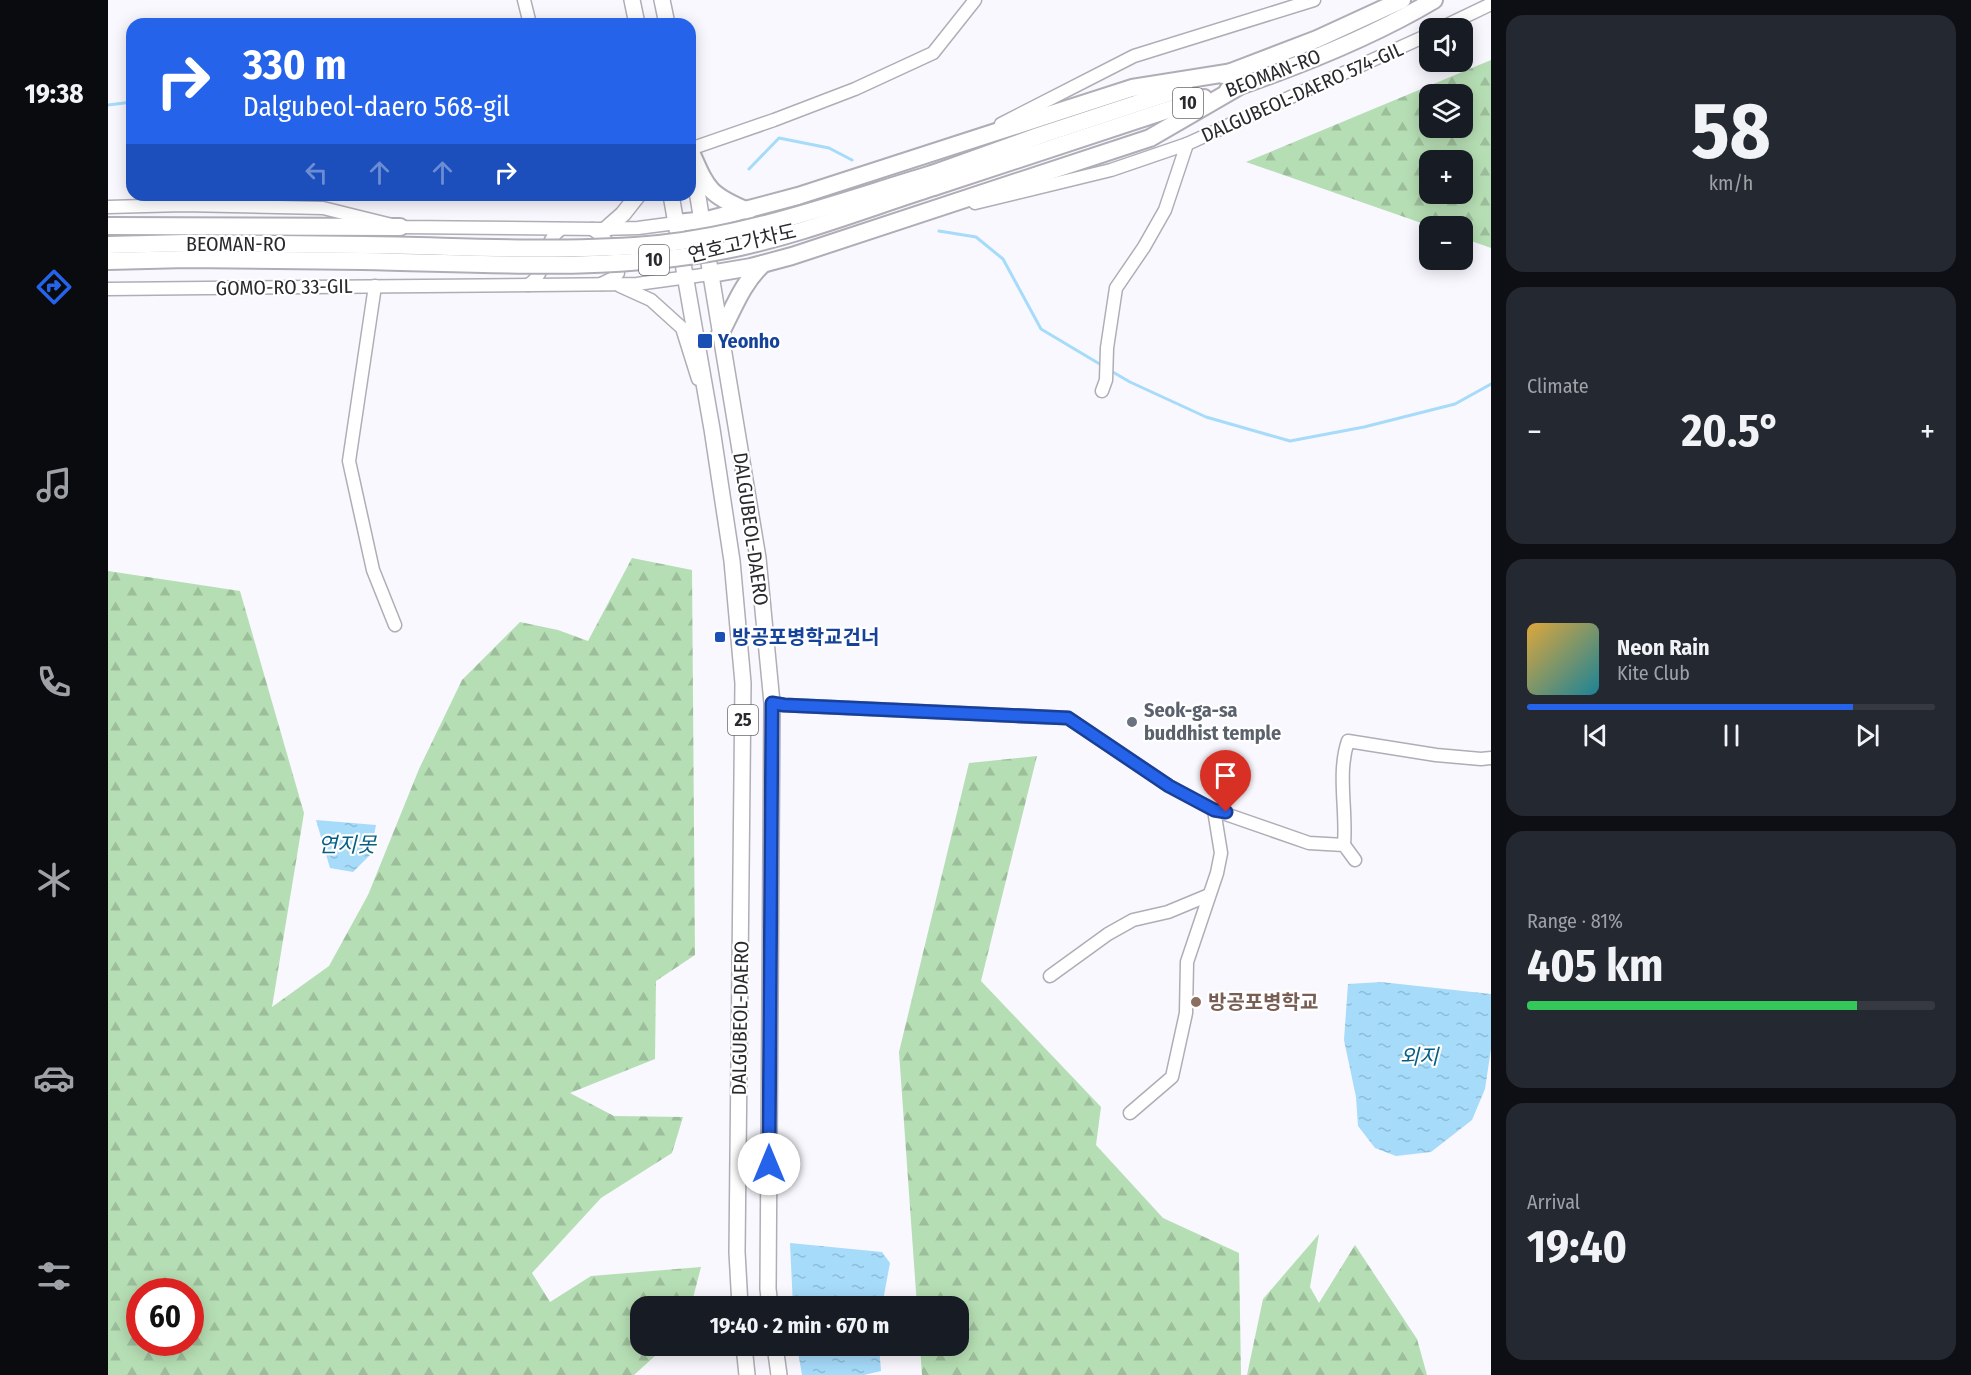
<!DOCTYPE html>
<html lang="en">
<head>
<meta charset="utf-8">
<style>
	:root { --surface:#171b24; --page:#242831; --text:#f1f3f6; --muted:#9ea1a6; --line:#363941; --accent:#2563eb }
	body { margin:0; font-family:"Fira Sans Condensed","Noto Sans KR",sans-serif; background:var(--page); color:var(--text); height:100vh; display:flex; flex-direction:column; font-size:22px; white-space:nowrap }
	* { box-sizing:border-box; margin:0 }
	p { font-size:20px; color:var(--muted) }
	.icon { flex:none; width:33px; height:33px; fill:none; stroke:currentColor; stroke-width:2; stroke-linecap:round; stroke-linejoin:round }
	.map { position:relative; flex:1; overflow:hidden }
	.details { display:flex; flex-direction:column; gap:15px; padding:15px; background:#0d0f14; width:480px }
	.details>* { flex:none }
	.banner { position:absolute; left:18px; top:18px; width:570px; height:183px; border-radius:18px; box-shadow:0 3px 15px #0003; background:#2563eb; color:#fff; overflow:hidden }
	.fabs { position:absolute; left:1311px; top:18px; display:grid; gap:12px }
	.fabs a { display:grid; place-items:center; width:54px; height:54px; border-radius:12px; background:var(--surface); box-shadow:0 3px 15px #0003; font-size:30px }
	.speed { position:absolute; left:18px; top:1278px; display:flex; gap:12px; font-size:30px; font-weight:700; text-align:center }
	.speed>* { display:grid; place-content:center; width:78px; height:78px; border-radius:50%; background:var(--surface); box-shadow:0 3px 15px #0003; line-height:1 }
	.speed .limit { border:9px solid #d22; background:#fff; color:#111 }
	.pin { position:absolute; display:grid; place-items:center; width:51px; height:51px; color:#fff; margin:-62px -26px; border-radius:50% 50% 50% 0; rotate:-45deg; box-shadow:0 0 6px #0007 }
	.pin .icon { rotate:45deg }
	.me { position:absolute; width:66px; margin:-33px; rotate:0deg; stroke-linejoin:round; filter:drop-shadow(0 0 4px #0008) }
	.turn { display:flex; align-items:center; gap:21px; height:126px; padding:0 18px; font-size:27px }
	.turn .icon { width:78px; height:78px; stroke-width:2.5 }
	.turn b { display:block; font-size:42px; line-height:51px }
	.lanes { display:flex; align-items:center; height:57px; padding:0 18px; background:#0003; justify-content:center; gap:30px; direction:ltr }
	.lanes .off { opacity:.35 }
	.big { font-size:45px; font-weight:700; line-height:1.1 }
	.details .card { flex:1; display:flex; flex-direction:column; justify-content:center; gap:9px; min-width:0; padding:0 21px; border-radius:18px; background:var(--page) }
	.details .dial { align-items:center; gap:0 }
	.dial b { font-size:78px; line-height:1 }
	.song { display:flex; align-items:center; gap:18px }
	.cover { width:72px; height:72px; border-radius:9px; background:linear-gradient(135deg,hsl(40 70% 55%),hsl(190 70% 35%)) }
	.played { height:6px; border-radius:3px; background:linear-gradient(90deg,var(--accent) 80%,var(--line) 80%) }
	.keys { display:flex; justify-content:space-around; direction:ltr }
	.heat { display:flex; justify-content:space-between; align-items:center; font-size:33px; direction:ltr }
	.charge { height:9px; border-radius:4px; background:linear-gradient(90deg,#34c759 81%,var(--line) 0) }
	.trip { position:absolute; left:522px; top:1296px; width:339px; height:60px; border-radius:18px; background:var(--surface); box-shadow:0 3px 15px #0003; font-weight:700; line-height:60px; text-align:center }
	main { display:flex; flex:1; min-height:0 }
	.tabs { display:flex; flex-direction:column; width:108px; justify-content:space-around; align-items:center; background:#090b0e; color:var(--muted) }
	.tabs .icon { width:42px; height:42px }
	.tabs .on { color:var(--accent) }
	.tabs b { font-size:27px; color:var(--text) }
	.map>svg:first-child { display:block }
</style>
</head>
<body>
<main>
<nav class="tabs">
<b>19:38</b>
<svg class="icon on" aria-label="directions" viewBox="0 0 24 24"><path d="M12 3l9 9-9 9-9-9zM9 14v-3h6M13 9l2 2-2 2"/></svg>
<svg class="icon" aria-label="music" viewBox="0 0 24 24"><path d="M9 18V5l10-2v13"/><circle cx="6" cy="18" r="3"/><circle cx="16" cy="16" r="3"/></svg>
<svg class="icon" aria-label="phone" viewBox="0 0 24 24"><path d="M5 4h4l2 5-3 2q2 4 5 5l2-3 5 2v4C11 20 4 13 5 4z"/></svg>
<svg class="icon" aria-label="climate" viewBox="0 0 24 24"><path d="M12 3v18M4 7l16 10M4 17L20 7"/></svg>
<svg class="icon" aria-label="car" viewBox="0 0 24 24"><path d="M5 17H2v-5l4-1 3-4h7l3 4 3 1v5h-3M9 17h6M6 11h13"/><circle cx="7" cy="17" r="2"/><circle cx="17" cy="17" r="2"/></svg>
<svg class="icon" aria-label="filters" viewBox="0 0 24 24"><path d="M4 7h16M4 17h16"/><circle cx="9" cy="7" r="2"/><circle cx="15" cy="17" r="2"/></svg>
</nav>
<div class="map">
<svg width="1383" height="1375" viewBox="0 0 1383 1375">
	<defs>
		<pattern id="forest-firs" width="22" height="20" patternUnits="userSpaceOnUse" patternTransform="scale(1.5)"><rect width="22" height="20" fill="#b6deb4"/><path d="M5 1l3.5 6h-7zM16 11l3.5 6h-7z" fill="#9dbe9b"/></pattern>
		<pattern id="water-ripples" width="26" height="14" patternUnits="userSpaceOnUse" patternTransform="scale(1.5)"><rect width="26" height="14" fill="#a6dbfa"/><path d="M2 4q2-2 4 0t4 0M15 11q2-2 4 0t4 0" fill="none" stroke="#8fbcd7"/></pattern>
	</defs>
	<rect width="100%" height="100%" fill="#f9f8fe"/>
	<g fill="url(#forest-firs)" fill-rule="evenodd">
		<path d="M 1383,60 L 1383,248 L 1355,238 L 1354,226 L 1322,226 L 1138,162 ZM 1322,94 L 1354,94 L 1354,128 L 1322,128 ZM 1322,160 L 1354,160 L 1354,194 L 1322,194 Z"/>
		<path d="M 524,558 L 584,570 L 587,955 L 548,981 L 547,1059 L 462,1093 L 506,1116 L 575,1117 L 564,1153 L 493,1198 L 424,1273 L 442,1302 L 483,1276 L 593,1267 L 583,1306 L 532,1306 L 532,1346 L 558,1346 L 526,1375 L 0,1375 L 0,571 L 132,591 L 196,813 L 164,1007 L 221,966 L 260,895 L 311,769 L 354,680 L 412,622 L 450,630 L 480,641 ZM 32,1292 L 82,1292 L 82,1342 L 32,1342 Z"/>
		<path d="M 929,756 L 873,981 L 993,1107 L 988,1145 L 1055,1218 L 1131,1253 L 1133,1375 L 814,1375 L 812,1346 L 850,1346 L 850,1306 L 809,1306 L 791,1052 L 861,763 Z"/>
		<path d="M 1211,1234 L 1202,1287 L 1211,1303 L 1247,1245 L 1309,1339 L 1319,1375 L 1139,1375 L 1155,1299 Z"/>
	</g>
	<g fill="url(#water-ripples)">
		<path d="M 208,820 L 268,825 L 262,855 L 245,872 L 222,868 Z"/>
		<path d="M 1273,982 L 1383,994 L 1383,1049 L 1377,1089 L 1364,1120 L 1323,1152 L 1288,1156 L 1267,1148 L 1250,1126 L 1248,1097 L 1236,1040 L 1240,984 Z"/>
		<path d="M 682,1243 L 774,1252 L 782,1263 L 774,1306 L 685,1306 Z"/>
		<path d="M 689,1346 L 771,1346 L 773,1371 L 756,1375 L 694,1375 Z"/>
	</g>
	<g fill="none" stroke-linecap="round" stroke-linejoin="round">
		<g stroke="#a6dbfa" stroke-width="3">
			<path d="M 0,105 L 24,102"/>
			<path d="M 641,169 L 671,138 L 721,148 L 744,160"/>
			<path d="M 831,231 L 868,237 L 895,259 L 933,329 L 995,366"/>
			<path d="M 1003,371 L 1022,382 L 1098,417 L 1182,441 L 1256,427 L 1347,404 L 1383,384"/>
		</g>
		<g stroke="#b0adb6" stroke-width="15">
			<g id="minor">
				<path d="M 416,0 L 422,24"/>
				<path d="M 1333,28 L 1383,4"/>
				<path d="M 893,124 L 1026,56 L 1206,0"/>
				<path d="M 582,149 L 666,120 L 747,89 L 825,53 L 867,0"/>
				<path d="M 867,203 L 1003,170 L 1079,144"/>
				<path d="M 0,207 L 75,205 L 215,208 L 292,227 L 491,229 L 530,228 L 568,223"/>
				<path d="M 484,229 C 501,240 509,252 510,273 L 505,278 L 493,284"/>
				<path d="M 420,285 C 442,272 431,245 453,229"/>
				<path d="M 267,286 L 241,461 L 265,570 L 287,625"/>
				<path d="M 512,286 L 543,300 L 574,328 L 590,379"/>
				<path d="M 0,289 L 529,284 L 602,274"/>
				<path d="M 994,391 L 998,380 L 999,348 L 1008,288 L 1036,247 L 1057,210 L 1079,144 L 1322,34"/>
				<path d="M 664,703 L 676,705 L 960,718 L 1061,786 L 1106,810 L 1201,843 L 1236,845 L 1247,860"/>
				<path d="M 1236,845 C 1239,811 1229,773 1240,741 L 1328,755 L 1373,759 L 1383,758"/>
				<path d="M 942,976 L 1000,934 L 1025,920 L 1060,912 L 1101,895"/>
				<path d="M 1022,1113 L 1064,1077 L 1078,1013 L 1079,962 L 1109,873 L 1113,853 L 1106,810"/>
			</g>
		</g>
		<g stroke="#b0adb6" stroke-width="18">
			<g id="major">
				<path d="M 524,0 L 529,24"/>
				<path d="M 554,0 L 559,24"/>
				<path d="M 584,161 L 650,558 L 664,703 L 660,1289 L 662,1306"/>
				<path d="M 563,195 L 604,429 L 624,561 L 635,683 L 629,1252 L 632,1306"/>
				<path d="M 498,229 L 515,214 L 530,195"/>
				<path d="M 636,1346 L 639,1375"/>
				<path d="M 667,1346 L 671,1375"/>
			</g>
		</g>
		<g stroke="#b0adb6" stroke-width="20">
			<g id="highway">
				<path d="M 1115,75 L 1209,39 L 1294,0"/>
				<path d="M 1120,90 C 1191,66 1262,38 1326,0"/>
				<path d="M 582,150 C 599,188 599,194 640,211"/>
				<path d="M 824,174 L 930,136 L 1076,88"/>
				<path d="M 826,187 L 1096,98"/>
				<path d="M 568,223 L 599,220 L 690,196 L 1024,88 L 1125,72"/>
				<path d="M 0,226 L 292,227"/>
				<path d="M 0,245 L 79,243 L 256,245"/>
				<path d="M 0,261 L 79,259 L 255,261"/>
				<path d="M 602,274 L 643,267 L 684,256 L 1042,138 L 1130,87"/>
				<path d="M 612,334 C 625,310 634,283 655,264"/>
			</g>
		</g>
		<use href="#minor" stroke="#fff" stroke-width="12"/>
		<use href="#major" stroke="#fff" stroke-width="15"/>
		<use href="#highway" stroke="#fff" stroke-width="16"/>
		<g stroke="#b0adb6" stroke-width="20" stroke-linecap="butt">
			<g id="highway-bridge">
				<path d="M 256,245 C 352,246 456,253 551,244 C 645,234 734,201 824,174"/>
				<path d="M 255,261 C 374,263 500,273 618,250 C 689,236 757,209 826,187"/>
			</g>
		</g>
		<use href="#highway-bridge" stroke="#fff" stroke-width="16"/>
	</g>
	<g fill="none" stroke-linecap="round" stroke-linejoin="round">
		<g stroke="#184099" stroke-width="15">
			<path id="route" d="M 661,1164 L 664,703 L 676,705 L 960,718 L 1061,786 L 1106,810 L 1118,812"/>
		</g>
		<use href="#route" stroke="#2563eb" stroke-width="10"/>
	</g>
	<g fill="#1a4fb4" stroke="#fff" stroke-width="2">
		<rect x="589" y="333" width="16" height="16" rx="3"/>
		<rect x="606" y="631" width="12" height="12" rx="3"/>
	</g>
	<circle fill="#6b7280" stroke="#fff" stroke-width="2" cx="1024" cy="722" r="6"/>
	<circle fill="#8d6e63" stroke="#fff" stroke-width="2" cx="1088" cy="1002" r="6"/>
	<g text-anchor="middle" stroke-width="4.5" stroke-linejoin="round" paint-order="stroke">
		<g fill="#fff" stroke="#6a696c" stroke-width="1.5">
			<rect x="1065" y="88" width="30" height="30" rx="4.5"/>
			<rect x="531" y="245" width="30" height="30" rx="4.5"/>
			<rect x="620" y="705" width="30" height="30" rx="4.5"/>
		</g>
		<g font-size="18" font-weight="bold" fill="#2a292d">
			<text x="1080" y="109">10</text>
			<text x="546" y="266">10</text>
			<text x="635" y="726">25</text>
		</g>
		<g font-size="20" fill="#2a292d" stroke="#fff">
			<text transform="translate(1165 73) rotate(-21)" y="7">BEOMAN-RO</text>
			<text transform="translate(1194 92) rotate(-24)" y="7">DALGUBEOL-DAERO 574-GIL</text>
			<text transform="translate(634 243) rotate(-13)" y="7">연호고가차도</text>
			<text x="128" y="251">BEOMAN-RO</text>
			<text transform="translate(176 287) rotate(-1)" y="7">GOMO-RO 33-GIL</text>
			<text transform="translate(643 529) rotate(82)" y="7">DALGUBEOL-DAERO</text>
			<text transform="translate(632 1018) rotate(-89)" y="7">DALGUBEOL-DAERO</text>
		</g>
		<g font-size="20" font-weight="bold" fill="#164399" stroke="#fff" text-anchor="start">
			<text x="610" y="348">Yeonho</text>
			<text x="624" y="644">방공포병학교건너</text>
		</g>
		<g font-size="20" font-weight="bold" fill="#5b616d" stroke="#fff" text-anchor="start">
			<text x="1036" y="717">Seok-ga-sa<tspan x="1036" dy="23">buddhist temple</tspan></text>
		</g>
		<g font-size="20" font-weight="bold" fill="#785e54" stroke="#fff" text-anchor="start">
			<text x="1100" y="1009">방공포병학교</text>
		</g>
		<g font-size="21" font-style="italic" fill="#055f83" stroke="#fff">
			<text x="239" y="852">연지못</text>
			<text x="1311" y="1064">외지</text>
		</g>
	</g>
</svg>
<div class="fabs">
<a><svg class="icon" aria-label="sound" viewBox="0 0 24 24"><path d="M4 9h4l5-4v14l-5-4H4zM17 9q2 3 0 6"/></svg></a>
<a><svg class="icon" aria-label="layers" viewBox="0 0 24 24"><path d="M12 4l9 5-9 5-9-5zM3 14l9 5 9-5"/></svg></a>
<a>+</a>
<a>−</a>
</div>
<div class="speed"><div class="limit">60</div></div>
<div class="pin" style="left:1118px;top:812px;background:#d93025"><svg class="icon" aria-label="arrive" viewBox="0 0 24 24"><path d="M6 21V4h12l-3 4 3 4H6"/></svg></div>
<svg class="me" style="left:661px;top:1164px" viewBox="-20 -20 40 40"><circle r="19" fill="#fff"/><path d="M0-13L10 11 0 6-10 11z" fill="#2563eb"/></svg>
<div class="trip">19:40 · 2 min · 670 m</div>
<div class="banner">
<div class="turn"><svg class="icon" aria-label="right" viewBox="0 0 24 24"><path d="M7 20v-9h11M14 6l5 5-5 5"/></svg><div><b>330 m</b>Dalgubeol-daero 568-gil</div></div>
<div class="lanes"><svg class="icon off" aria-label="left" viewBox="0 0 24 24"><path d="M17 20v-9H6M10 6l-5 5 5 5"/></svg><svg class="icon off" aria-label="ahead" viewBox="0 0 24 24"><path d="M12 20V5M6 11l6-6 6 6"/></svg><svg class="icon off" aria-label="ahead" viewBox="0 0 24 24"><path d="M12 20V5M6 11l6-6 6 6"/></svg><svg class="icon" aria-label="right" viewBox="0 0 24 24"><path d="M7 20v-9h11M14 6l5 5-5 5"/></svg></div>
</div>
</div>
<section class="details">
<div class="card dial"><b>58</b><p>km/h</p></div>
<div class="card"><p>Climate</p>
<div class="heat"><a>−</a><b class="big">20.5°</b><a>+</a></div>
</div>
<div class="card">
<div class="song"><i class="cover"></i><div><b>Neon Rain</b><p>Kite Club</p></div></div>
<div class="played"></div>
<div class="keys"><svg class="icon" aria-label="previous" viewBox="0 0 24 24"><path d="M18 5L8 12l10 7zM5 5v14"/></svg><svg class="icon" aria-label="pause" viewBox="0 0 24 24"><path d="M8 5v14M16 5v14"/></svg><svg class="icon" aria-label="next" viewBox="0 0 24 24"><path d="M6 5l10 7-10 7zM19 5v14"/></svg></div>
</div>
<div class="card"><p>Range · 81%</p><b class="big">405 km</b><div class="charge"></div></div>
<div class="card"><p>Arrival</p><b class="big">19:40</b></div>
</section>
</main>
</body>
</html>
